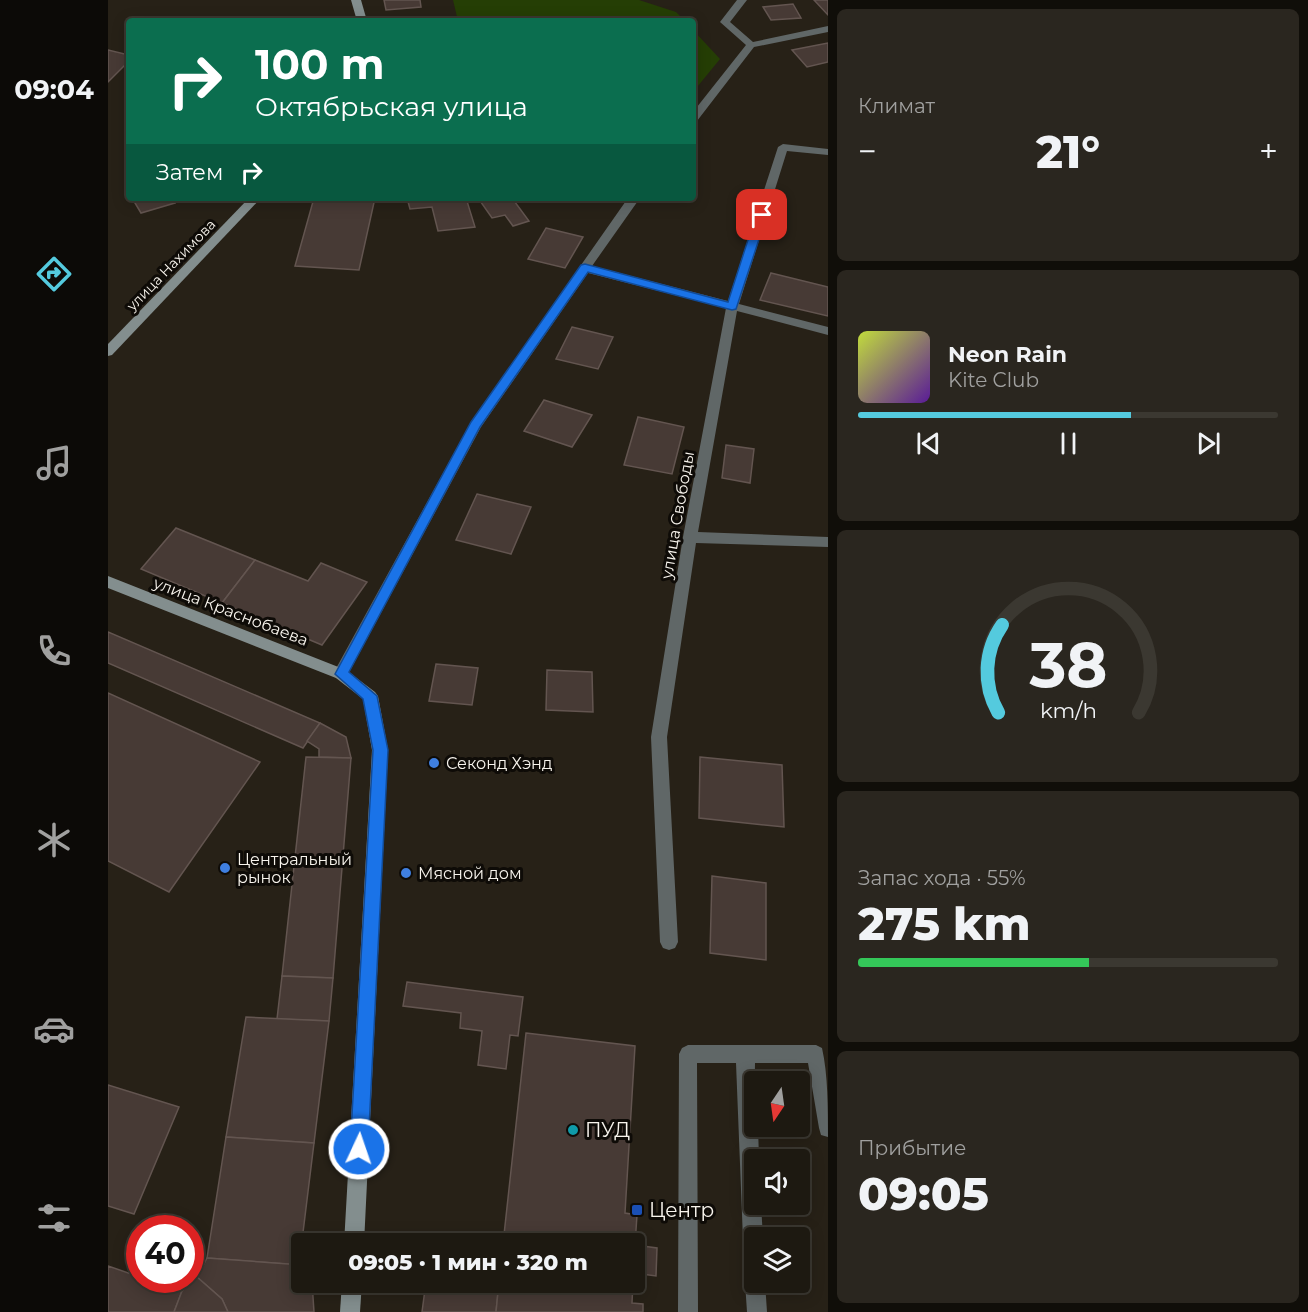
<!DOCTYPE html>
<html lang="ru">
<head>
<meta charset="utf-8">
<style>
	:root { --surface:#1d1911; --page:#2a261f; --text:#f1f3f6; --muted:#a0a09f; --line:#3b3831; --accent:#54cade }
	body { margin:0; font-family:Montserrat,sans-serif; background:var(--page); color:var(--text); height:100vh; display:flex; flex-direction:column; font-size:22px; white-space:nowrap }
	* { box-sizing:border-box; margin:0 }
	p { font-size:20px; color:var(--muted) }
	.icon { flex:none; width:33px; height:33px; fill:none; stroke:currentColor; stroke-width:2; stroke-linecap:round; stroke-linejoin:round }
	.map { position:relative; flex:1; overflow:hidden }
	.sheet { display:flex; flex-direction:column; gap:9px; padding:9px; background:#100e09; width:480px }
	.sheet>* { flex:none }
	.guide { position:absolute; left:18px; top:18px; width:570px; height:183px; border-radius:6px; box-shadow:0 3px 15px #0003,0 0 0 2px var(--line); background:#0b6e4f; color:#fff; overflow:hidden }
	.needle { width:39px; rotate:193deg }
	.controls { position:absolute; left:636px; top:1071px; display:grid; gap:12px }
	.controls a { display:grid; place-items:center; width:66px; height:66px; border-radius:6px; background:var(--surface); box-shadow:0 3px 15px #0003,0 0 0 2px var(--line); font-size:30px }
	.speed { position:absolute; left:18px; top:1215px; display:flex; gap:12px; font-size:30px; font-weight:700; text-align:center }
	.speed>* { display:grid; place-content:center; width:78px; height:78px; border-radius:50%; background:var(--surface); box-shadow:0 3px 15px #0003,0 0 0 2px var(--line); line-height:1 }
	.speed .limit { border:9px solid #d22; background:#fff; color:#111 }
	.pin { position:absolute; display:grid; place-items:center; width:51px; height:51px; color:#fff; margin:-26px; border-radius:12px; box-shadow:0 3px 9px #0006 }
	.me { position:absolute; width:66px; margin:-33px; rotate:3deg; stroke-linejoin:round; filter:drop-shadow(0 0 4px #0008) }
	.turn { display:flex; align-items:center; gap:21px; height:126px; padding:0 30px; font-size:27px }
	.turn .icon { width:78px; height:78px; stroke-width:2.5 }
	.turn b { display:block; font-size:42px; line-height:51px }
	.then { display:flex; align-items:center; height:57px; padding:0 30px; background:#0003; gap:12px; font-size:22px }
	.big { font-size:45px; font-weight:800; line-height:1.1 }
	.sheet .tile { flex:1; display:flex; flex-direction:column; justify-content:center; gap:9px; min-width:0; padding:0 21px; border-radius:9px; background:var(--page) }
	.sheet .dial { align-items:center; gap:0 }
	.dial svg { height:156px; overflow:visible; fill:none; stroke:var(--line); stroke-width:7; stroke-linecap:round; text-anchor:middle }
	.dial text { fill:var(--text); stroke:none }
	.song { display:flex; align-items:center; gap:18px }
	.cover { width:72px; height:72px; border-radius:9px; background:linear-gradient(135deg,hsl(70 70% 55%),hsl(270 70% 35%)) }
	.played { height:6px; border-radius:3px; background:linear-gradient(90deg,var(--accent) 65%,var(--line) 65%) }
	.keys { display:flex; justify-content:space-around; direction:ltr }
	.heat { display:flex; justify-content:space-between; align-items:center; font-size:33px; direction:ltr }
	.charge { height:9px; border-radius:4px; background:linear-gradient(90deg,#34c759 55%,var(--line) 0) }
	.trip { position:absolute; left:183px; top:1233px; width:354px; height:60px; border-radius:6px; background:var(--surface); box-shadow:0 3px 15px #0003,0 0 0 2px var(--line); font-weight:800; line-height:60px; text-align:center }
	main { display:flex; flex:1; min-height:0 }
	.menu { display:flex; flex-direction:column; width:108px; justify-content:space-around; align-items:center; background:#0c0a07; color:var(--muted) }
	.menu .icon { width:42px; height:42px }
	.menu .current { color:var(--accent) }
	.menu b { font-size:27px; color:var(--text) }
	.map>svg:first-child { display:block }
</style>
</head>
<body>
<main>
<nav class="menu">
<b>09:04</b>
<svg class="icon current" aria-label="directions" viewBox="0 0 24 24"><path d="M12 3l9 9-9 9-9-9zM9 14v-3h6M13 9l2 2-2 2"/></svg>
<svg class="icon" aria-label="music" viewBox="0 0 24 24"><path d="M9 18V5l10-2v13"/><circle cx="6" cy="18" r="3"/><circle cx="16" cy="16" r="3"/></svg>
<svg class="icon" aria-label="phone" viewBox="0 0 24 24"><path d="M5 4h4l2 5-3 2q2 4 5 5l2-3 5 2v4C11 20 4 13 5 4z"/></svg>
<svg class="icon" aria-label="climate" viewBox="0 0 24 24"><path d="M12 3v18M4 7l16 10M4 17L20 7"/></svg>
<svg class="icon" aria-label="car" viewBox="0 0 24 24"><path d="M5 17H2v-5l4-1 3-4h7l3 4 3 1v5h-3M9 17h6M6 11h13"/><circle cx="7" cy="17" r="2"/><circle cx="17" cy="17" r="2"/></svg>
<svg class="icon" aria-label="filters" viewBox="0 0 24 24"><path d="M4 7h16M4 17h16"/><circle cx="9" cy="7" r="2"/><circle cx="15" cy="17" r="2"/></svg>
</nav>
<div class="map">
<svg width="720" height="1312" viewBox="0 0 720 1312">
	<rect width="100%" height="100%" fill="#272117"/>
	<g fill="#253e05">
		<path d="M 345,0 L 531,0 L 568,12 L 577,21 L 350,21 Z"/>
		<path d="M 585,30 L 612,59 L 585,92 Z"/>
	</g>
	<g fill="#473a35" stroke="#635550" stroke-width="1.5">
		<path d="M 276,0 L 312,0 L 313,7 L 278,10 Z"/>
		<path d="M 706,0 L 720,0 L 720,15 Z"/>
		<path d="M 685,4 L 693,18 L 663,20 L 655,7 Z"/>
		<path d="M 720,43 L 720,62 L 699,67 L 684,50 Z"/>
		<path d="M 0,50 L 21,55 L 21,61 L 0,82 Z"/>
		<path d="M 24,198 L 64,198 L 67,203 L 33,213 Z"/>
		<path d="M 206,198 L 267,198 L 251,270 L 187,266 Z"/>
		<path d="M 299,198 L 358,198 L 367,227 L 330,231 L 324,207 L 302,209 Z"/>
		<path d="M 370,198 L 404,198 L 421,221 L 405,226 L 397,215 L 384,218 Z"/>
		<path d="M 438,228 L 475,237 L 457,268 L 420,259 Z"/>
		<path d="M 663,273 L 720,287 L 720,316 L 652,300 Z"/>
		<path d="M 464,327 L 505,337 L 490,369 L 448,359 Z"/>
		<path d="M 436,400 L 484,415 L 464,447 L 416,431 Z"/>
		<path d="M 530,417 L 576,427 L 564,474 L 516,465 Z"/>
		<path d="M 618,445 L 646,449 L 642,483 L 614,478 Z"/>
		<path d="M 369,494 L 423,507 L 403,554 L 348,540 Z"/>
		<path d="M 68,528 L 147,560 L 114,603 L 33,569 Z"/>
		<path d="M 147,560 L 200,581 L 213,563 L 259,582 L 214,645 L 114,603 Z"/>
		<path d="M 0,632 L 212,723 L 195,748 L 0,663 Z"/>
		<path d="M 328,664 L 370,668 L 364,705 L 321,701 Z"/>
		<path d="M 439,670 L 484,672 L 485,712 L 438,710 Z"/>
		<path d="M 0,693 L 152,762 L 61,892 L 0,861 Z"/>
		<path d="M 212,723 L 238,737 L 243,758 L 211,757 L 211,749 L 199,741 Z"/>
		<path d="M 198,757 L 243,758 L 225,978 L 174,976 Z"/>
		<path d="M 592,757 L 674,765 L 676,827 L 591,818 Z"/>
		<path d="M 604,876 L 658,883 L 658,960 L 602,953 Z"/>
		<path d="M 174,976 L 225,978 L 221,1021 L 169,1019 Z"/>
		<path d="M 299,982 L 415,997 L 410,1036 L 402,1035 L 398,1069 L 370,1065 L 374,1031 L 352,1028 L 353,1013 L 295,1006 Z"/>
		<path d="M 138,1017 L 221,1021 L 206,1143 L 118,1137 Z"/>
		<path d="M 418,1033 L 527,1046 L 517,1213 L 529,1215 L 527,1245 L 549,1248 L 548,1276 L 526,1273 L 526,1244 L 395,1244 Z"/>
		<path d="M 0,1085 L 71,1107 L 26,1214 L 0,1206 Z"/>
		<path d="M 118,1137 L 206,1143 L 191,1265 L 99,1258 Z"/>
		<path d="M 99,1258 L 194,1265 L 194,1282 L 204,1282 L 206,1312 L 120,1312 L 114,1299 L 89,1277 Z"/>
		<path d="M 0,1266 L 32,1277 L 32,1280 L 39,1280 L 74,1291 L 66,1312 L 0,1312 Z"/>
		<path d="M 89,1277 L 114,1299 L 120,1312 L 66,1312 L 74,1291 Z"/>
		<path d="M 318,1282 L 391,1282 L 388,1312 L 314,1312 Z"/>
		<path d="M 391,1282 L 525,1282 L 524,1303 L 535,1304 L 535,1312 L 388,1312 Z"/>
	</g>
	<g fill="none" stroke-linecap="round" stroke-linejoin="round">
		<path fill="#606767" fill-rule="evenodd" d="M 580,1045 L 708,1045 L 714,1048 C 720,1074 720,1109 720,1137 L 713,1135 L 711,1128 L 700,1063 L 647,1063 L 646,1126 L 650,1126 L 651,1160 L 646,1160 L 646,1204 L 653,1204 L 655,1238 L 646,1238 L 646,1282 L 657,1282 L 659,1312 L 639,1312 L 637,1282 L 643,1274 L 639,1272 L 636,1265 L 628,1063 L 589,1063 L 590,1312 L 570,1312 L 571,1054 L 574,1048 Z"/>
		<g fill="#606767" fill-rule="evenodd">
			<path d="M 629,0 L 639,0 L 622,22 L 645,42 L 720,26 L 720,32 L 646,47 L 589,121 L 585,122 L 585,112 L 638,45 L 612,22 Z"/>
			<path d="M 675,144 L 720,149 L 720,155 L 679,151 L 631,304 L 720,327 L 720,335 L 629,311 L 590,532 L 720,537 L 720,547 L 588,543 L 559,737 L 570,942 L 567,948 L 561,950 L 555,948 L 552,942 L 543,737 L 575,537 L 618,308 L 480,273 L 373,427 L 238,678 L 233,680 L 228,678 L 225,674 L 363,422 L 520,198 L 532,198 L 484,266 L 620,301 L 670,147 Z"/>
		</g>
		<g fill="#838e8e" fill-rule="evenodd">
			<path d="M 243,0 L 253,0 L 259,21 L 249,21 Z"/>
			<path d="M 141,198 L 153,198 L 4,355 L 0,356 L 0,344 Z"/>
			<path d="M 0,576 L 238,670 L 267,692 L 270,696 L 280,750 L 256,1244 L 236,1244 L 264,750 L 255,699 L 228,678 L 0,588 Z"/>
			<path d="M 234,1282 L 254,1282 L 252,1312 L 232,1312 Z"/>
		</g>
	</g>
	<path fill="#1a73e8" stroke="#114b97" stroke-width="1.5" d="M 654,212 L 659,215 L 628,309 L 624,310 L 480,272 L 372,427 L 241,672 L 269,696 L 280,750 L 260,1149 L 257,1156 L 251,1158 L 245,1156 L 242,1149 L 265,750 L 255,699 L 227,674 L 363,422 L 473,265 L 477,264 L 620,302 L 648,215 Z"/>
	<g fill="#3f7fe0" stroke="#0e0b07" stroke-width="2">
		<circle cx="326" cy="763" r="6"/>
		<circle cx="117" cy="868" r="6"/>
		<circle cx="298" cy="873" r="6"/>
	</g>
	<circle fill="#0f9aa8" stroke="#0e0b07" stroke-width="2" cx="465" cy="1130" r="6"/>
	<rect fill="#1a4fb4" stroke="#0e0b07" stroke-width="2" x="523" y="1204" width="12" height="12" rx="3"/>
	<g text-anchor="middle" stroke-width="6" stroke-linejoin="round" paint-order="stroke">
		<g font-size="14" fill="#f8f4ed" stroke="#0e0b07">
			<text transform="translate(63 265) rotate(-46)" y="5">улица Нахимова</text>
		</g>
		<g font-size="16" fill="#f8f4ed" stroke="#0e0b07">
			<text transform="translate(569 515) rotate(-80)" y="6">улица Свободы</text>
			<text transform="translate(123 611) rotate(21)" y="6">улица Краснобаева</text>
		</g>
		<g font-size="16" fill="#f8f4ed" stroke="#0e0b07" text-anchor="start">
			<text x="338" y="769">Секонд Хэнд</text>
			<text x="129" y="865">Центральный<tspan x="129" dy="18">рынок</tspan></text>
			<text x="310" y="879">Мясной дом</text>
		</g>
		<g font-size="20" fill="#f8f4ed" stroke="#0e0b07" text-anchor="start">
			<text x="477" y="1137">ПУД</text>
			<text x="541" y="1217">Центр</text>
		</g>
	</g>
</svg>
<div class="controls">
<a><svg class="needle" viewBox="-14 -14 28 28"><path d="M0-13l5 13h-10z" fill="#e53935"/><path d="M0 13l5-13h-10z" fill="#a0a09f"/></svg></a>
<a><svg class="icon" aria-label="sound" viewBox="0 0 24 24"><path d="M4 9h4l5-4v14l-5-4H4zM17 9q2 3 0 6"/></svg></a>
<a><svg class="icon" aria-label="layers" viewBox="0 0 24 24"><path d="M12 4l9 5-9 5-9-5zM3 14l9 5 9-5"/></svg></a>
</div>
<div class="speed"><div class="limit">40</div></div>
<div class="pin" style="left:654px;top:215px;background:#d93025"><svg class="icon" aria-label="arrive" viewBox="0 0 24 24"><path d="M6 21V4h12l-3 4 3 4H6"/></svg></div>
<svg class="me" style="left:251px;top:1149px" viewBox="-20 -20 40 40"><circle r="17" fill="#1a73e8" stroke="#fff" stroke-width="3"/><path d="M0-11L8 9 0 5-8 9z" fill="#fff"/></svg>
<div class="trip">09:05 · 1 мин · 320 m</div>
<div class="guide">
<div class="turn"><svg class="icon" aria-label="right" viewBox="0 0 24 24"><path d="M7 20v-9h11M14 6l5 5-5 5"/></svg><div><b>100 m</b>Октябрьская улица</div></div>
<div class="then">Затем<svg class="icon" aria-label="right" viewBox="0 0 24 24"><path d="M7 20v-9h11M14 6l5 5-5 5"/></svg></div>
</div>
</div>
<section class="sheet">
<div class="tile"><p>Климат</p>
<div class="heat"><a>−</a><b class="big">21°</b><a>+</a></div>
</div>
<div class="tile">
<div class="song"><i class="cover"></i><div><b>Neon Rain</b><p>Kite Club</p></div></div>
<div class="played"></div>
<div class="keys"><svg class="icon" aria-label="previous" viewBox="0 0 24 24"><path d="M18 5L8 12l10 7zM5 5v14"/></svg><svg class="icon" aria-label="pause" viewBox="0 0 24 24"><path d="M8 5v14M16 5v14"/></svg><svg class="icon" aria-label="next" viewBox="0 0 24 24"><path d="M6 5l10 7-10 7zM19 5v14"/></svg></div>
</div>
<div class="tile dial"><svg viewBox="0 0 100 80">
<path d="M14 69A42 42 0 1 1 86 69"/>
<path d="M14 69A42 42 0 0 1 16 24" stroke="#54cade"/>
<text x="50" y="56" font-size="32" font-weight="700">38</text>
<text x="50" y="72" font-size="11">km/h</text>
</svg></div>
<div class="tile"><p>Запас хода · 55%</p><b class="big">275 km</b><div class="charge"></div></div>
<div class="tile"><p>Прибытие</p><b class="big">09:05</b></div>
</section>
</main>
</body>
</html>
